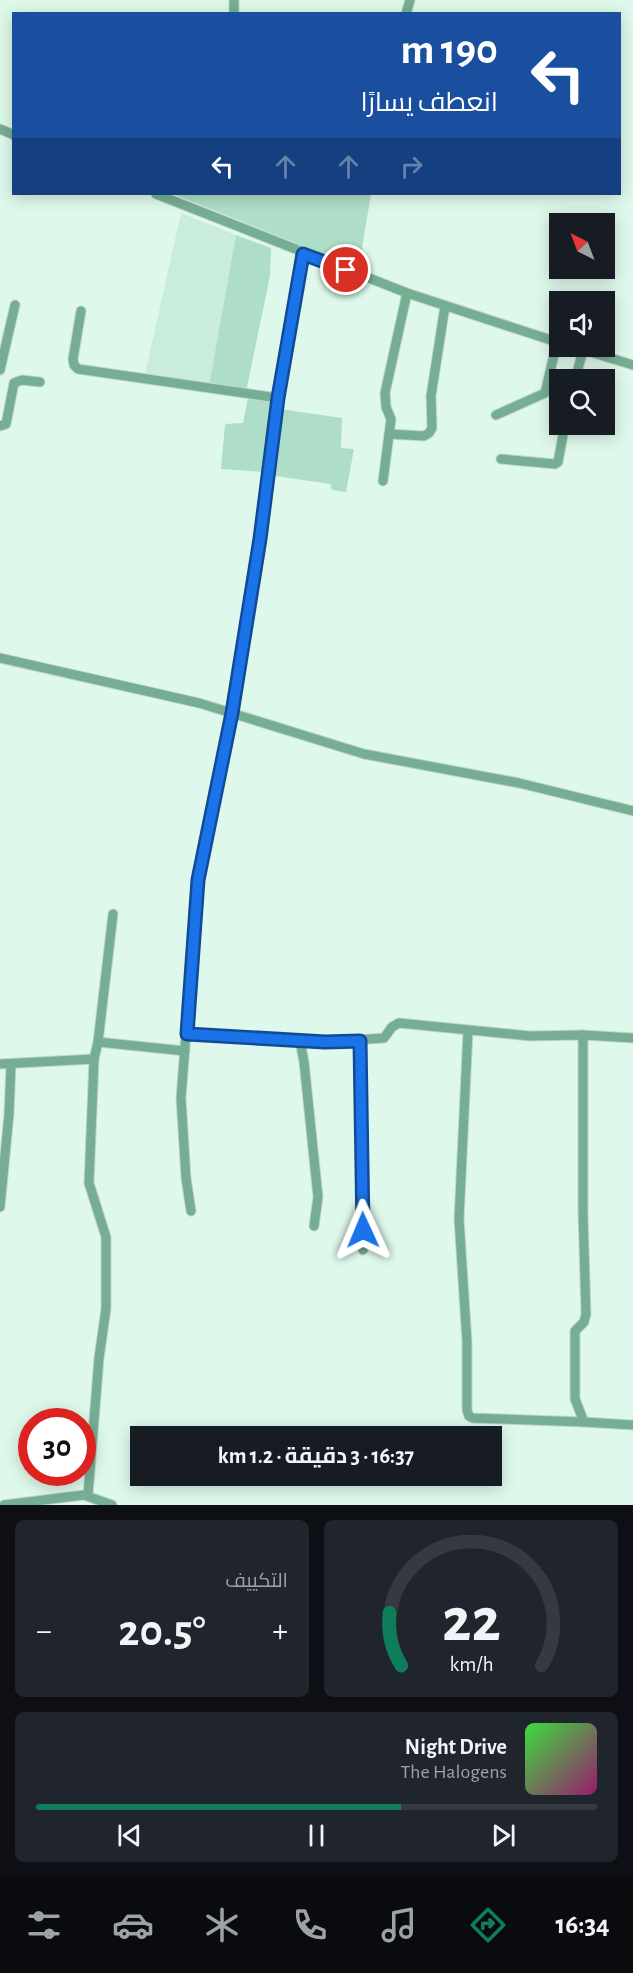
<!DOCTYPE html>
<html lang="ar">
<head>
<meta charset="utf-8">
<style>
	:root { --surface:#171b24; --page:#20242c; --text:#f1f3f6; --muted:#9ea1a6; --line:#363941; --accent:#0e7e5a }
	body { margin:0; font-family:"Alegreya Sans",Cairo,sans-serif; background:var(--page); color:var(--text); direction:rtl; height:100vh; display:flex; flex-direction:column; font-size:22px; white-space:nowrap }
	* { box-sizing:border-box; margin:0 }
	p { font-size:20px; color:var(--muted) }
	.icon { flex:none; width:33px; height:33px; fill:none; stroke:currentColor; stroke-width:2; stroke-linecap:round; stroke-linejoin:round }
	.map { position:relative; height:1505px; overflow:hidden; direction:ltr }
	.panel { display:flex; flex-direction:column; gap:15px; padding:15px; background:#0d0f14; flex:1 }
	.panel>* { flex:none }
	.top-card { position:absolute; left:12px; top:12px; width:609px; height:183px; border-radius:0px; box-shadow:0 3px 15px #0003; direction:rtl; background:#1a4fa0; color:#fff; overflow:hidden }
	.needle { width:39px; rotate:318deg }
	.tools { position:absolute; left:549px; top:213px; display:grid; gap:12px }
	.tools a { display:grid; place-items:center; width:66px; height:66px; border-radius:0px; background:var(--surface); box-shadow:0 3px 15px #0003; font-size:30px }
	.speed { position:absolute; left:18px; top:1408px; display:flex; gap:12px; font-size:30px; font-weight:700; text-align:center }
	.speed>* { display:grid; place-content:center; width:78px; height:78px; border-radius:50%; background:var(--surface); box-shadow:0 3px 15px #0003; line-height:1 }
	.speed .limit { border:9px solid #d22; background:#fff; color:#111 }
	.pin { position:absolute; display:grid; place-items:center; width:51px; height:51px; color:#fff; margin:-26px; border:3px solid #fff; border-radius:50%; box-shadow:0 2px 6px #0007 }
	.me { position:absolute; width:66px; margin:-33px; rotate:359deg; stroke-linejoin:round; filter:drop-shadow(0 0 4px #0008) }
	.turn { display:flex; align-items:center; gap:21px; height:126px; padding:0 24px; font-size:27px }
	.turn .icon { width:78px; height:78px; stroke-width:2.5 }
	.turn b { display:block; font-size:42px; line-height:51px }
	.lanes { display:flex; align-items:center; height:57px; padding:0 24px; background:#0003; justify-content:center; gap:30px; direction:ltr }
	.lanes .off { opacity:.35 }
	.big { font-size:45px; font-weight:700; line-height:1.1 }
	.panel .tile { flex:1; display:flex; flex-direction:column; justify-content:center; gap:9px; min-width:0; padding:0 21px; border-radius:9px; background:var(--page) }
	.panel .dial { align-items:center; gap:0 }
	.dial svg { height:156px; overflow:visible; fill:none; stroke:var(--line); stroke-width:7; stroke-linecap:round; text-anchor:middle }
	.dial text { fill:var(--text); stroke:none }
	.song { display:flex; align-items:center; gap:18px }
	.cover { width:72px; height:72px; border-radius:9px; background:linear-gradient(135deg,hsl(120 70% 55%),hsl(320 70% 35%)) }
	.played { height:6px; border-radius:3px; background:linear-gradient(90deg,var(--accent) 65%,var(--line) 65%) }
	.keys { display:flex; justify-content:space-around; direction:ltr }
	.heat { display:flex; justify-content:space-between; align-items:center; font-size:33px; direction:ltr }
	.panel .tiles { flex:1; display:grid; gap:15px; grid-template-columns:1fr 1fr }
	.tile:last-child { grid-column:span 2 }
	.trip { position:absolute; left:130px; top:1426px; width:372px; height:60px; border-radius:0px; background:var(--surface); box-shadow:0 3px 15px #0003; font-weight:700; line-height:60px; text-align:center; direction:rtl }
	.dock { display:flex; height:96px; justify-content:space-around; align-items:center; background:#090b0e; color:var(--muted) }
	.dock .icon { width:42px; height:42px }
	.dock .active { color:var(--accent) }
	.dock b { font-size:27px; color:var(--text) }
	.map>svg:first-child { display:block }
</style>
</head>
<body>
<div class="map">
<svg width="633" height="1505" viewBox="0 0 633 1505">
	<rect width="100%" height="100%" fill="#def9eb"/>
	<path fill="#caecdc" d="M 181,213 L 236,235 L 209,385 L 145,374 Z"/>
	<g fill="#afdec8">
		<path d="M 173,194 L 371,194 L 359,266 L 318,252 Z"/>
		<path d="M 236,235 L 271,248 L 270,276 L 246,392 L 209,385 Z"/>
		<path d="M 248,398 L 275,400 L 263,472 L 221,469 L 225,424 L 243,423 Z"/>
		<path d="M 280,409 L 342,418 L 341,448 L 354,449 L 346,492 L 332,490 L 330,484 L 269,475 Z"/>
	</g>
	<g fill="none" stroke-linecap="round" stroke-linejoin="round">
		<g stroke="#bed6ca" stroke-width="11">
			<g id="minor">
				<path d="M 234,0 L 234,14"/>
				<path d="M 406,14 L 410,0"/>
				<path d="M 0,129 L 14,135"/>
				<path d="M 156,194 L 407,293 L 560,343"/>
				<path d="M 81,311 L 73,359 L 74,365 L 78,369 L 278,398"/>
				<path d="M 571,346 L 633,365"/>
				<path d="M 0,370 L 15,305"/>
				<path d="M 575,380 L 583,350"/>
				<path d="M 496,415 L 545,393 L 557,342"/>
				<path d="M 0,426 L 6,424 L 14,383 L 22,380 L 40,382"/>
				<path d="M 389,434 L 424,436 L 429,433 L 432,428 L 431,396 L 445,306"/>
				<path d="M 501,459 L 555,464 L 558,462 L 565,424"/>
				<path d="M 383,481 L 391,419 L 386,407 L 385,393 L 407,293"/>
				<path d="M 0,658 L 199,703 L 364,754 L 519,783 L 633,811"/>
				<path d="M 468,1031 L 459,1219 L 467,1342 L 467,1410 L 469,1416 L 473,1418 L 584,1422"/>
				<path d="M 187,1034 L 325,1042 L 384,1038 L 392,1027 L 399,1023 L 530,1036 L 583,1035 L 633,1038"/>
				<path d="M 583,1035 L 583,1213 L 586,1314 L 584,1322 L 575,1331 L 575,1399 L 584,1422 L 633,1425"/>
				<path d="M 300,1041 L 304,1062 L 318,1197 L 314,1226"/>
				<path d="M 360,1041 L 363,1250"/>
				<path d="M 98,1042 L 113,914"/>
				<path d="M 0,1064 L 94,1059 L 98,1042 L 185,1051"/>
				<path d="M 0,1207 L 9,1114 L 11,1064"/>
				<path d="M 191,1211 L 186,1178 L 181,1098 L 198,880 L 232,713 L 260,539 L 278,398 L 303,254"/>
				<path d="M 88,1495 L 99,1358 L 106,1309 L 106,1237 L 89,1183 L 94,1059"/>
				<path d="M 4,1505 L 84,1495 L 112,1505"/>
			</g>
		</g>
		<use href="#minor" stroke="#76ae94" stroke-width="9"/>
	</g>
	<g fill="none" stroke-linecap="round" stroke-linejoin="round">
		<g stroke="#114b97" stroke-width="15">
			<path id="route" d="M 346,270 L 303,254 L 278,398 L 260,539 L 232,713 L 198,880 L 187,1034 L 325,1042 L 360,1041 L 363,1230"/>
		</g>
		<use href="#route" stroke="#1a73e8" stroke-width="10"/>
	</g>
</svg>
<div class="tools">
<a><svg class="needle" viewBox="-14 -14 28 28"><path d="M0-13l5 13h-10z" fill="#e53935"/><path d="M0 13l5-13h-10z" fill="#9ea1a6"/></svg></a>
<a><svg class="icon" aria-label="sound" viewBox="0 0 24 24"><path d="M4 9h4l5-4v14l-5-4H4zM17 9q2 3 0 6"/></svg></a>
<a><svg class="icon" aria-label="search" viewBox="0 0 24 24"><circle cx="10" cy="10" r="6"/><path d="M15 15l6 6"/></svg></a>
</div>
<div class="speed"><div class="limit">30</div></div>
<div class="pin" style="left:346px;top:270px;background:#d93025"><svg class="icon" aria-label="arrive" viewBox="0 0 24 24"><path d="M6 21V4h12l-3 4 3 4H6"/></svg></div>
<svg class="me" style="left:363px;top:1230px" viewBox="-20 -20 40 40"><path d="M0-17L14 15 0 8-14 15z" fill="#1a73e8" stroke="#fff" stroke-width="4"/></svg>
<div class="trip">16:37 · 3 دقيقة · 1.2 km</div>
<div class="top-card">
<div class="turn"><svg class="icon" aria-label="left" viewBox="0 0 24 24"><path d="M17 20v-9H6M10 6l-5 5 5 5"/></svg><div><b>190 m</b>انعطف يسارًا</div></div>
<div class="lanes"><svg class="icon" aria-label="left" viewBox="0 0 24 24"><path d="M17 20v-9H6M10 6l-5 5 5 5"/></svg><svg class="icon off" aria-label="ahead" viewBox="0 0 24 24"><path d="M12 20V5M6 11l6-6 6 6"/></svg><svg class="icon off" aria-label="ahead" viewBox="0 0 24 24"><path d="M12 20V5M6 11l6-6 6 6"/></svg><svg class="icon off" aria-label="right" viewBox="0 0 24 24"><path d="M7 20v-9h11M14 6l5 5-5 5"/></svg></div>
</div>
</div>
<section class="panel">
<div class="tiles">
<div class="tile dial"><svg viewBox="0 0 100 80">
<path d="M14 69A42 42 0 1 1 86 69"/>
<path d="M14 69A42 42 0 0 1 8 42" stroke="#0e7e5a"/>
<text x="50" y="56" font-size="32" font-weight="700">22</text>
<text x="50" y="72" font-size="11">km/h</text>
</svg></div>
<div class="tile"><p>التكييف</p>
<div class="heat"><a>−</a><b class="big">20.5°</b><a>+</a></div>
</div>
<div class="tile">
<div class="song"><i class="cover"></i><div><b>Night Drive</b><p>The Halogens</p></div></div>
<div class="played"></div>
<div class="keys"><svg class="icon" aria-label="previous" viewBox="0 0 24 24"><path d="M18 5L8 12l10 7zM5 5v14"/></svg><svg class="icon" aria-label="pause" viewBox="0 0 24 24"><path d="M8 5v14M16 5v14"/></svg><svg class="icon" aria-label="next" viewBox="0 0 24 24"><path d="M6 5l10 7-10 7zM19 5v14"/></svg></div>
</div>
</div>
</section>
<nav class="dock">
<b>16:34</b>
<svg class="icon active" aria-label="directions" viewBox="0 0 24 24"><path d="M12 3l9 9-9 9-9-9zM9 14v-3h6M13 9l2 2-2 2"/></svg>
<svg class="icon" aria-label="music" viewBox="0 0 24 24"><path d="M9 18V5l10-2v13"/><circle cx="6" cy="18" r="3"/><circle cx="16" cy="16" r="3"/></svg>
<svg class="icon" aria-label="phone" viewBox="0 0 24 24"><path d="M5 4h4l2 5-3 2q2 4 5 5l2-3 5 2v4C11 20 4 13 5 4z"/></svg>
<svg class="icon" aria-label="climate" viewBox="0 0 24 24"><path d="M12 3v18M4 7l16 10M4 17L20 7"/></svg>
<svg class="icon" aria-label="car" viewBox="0 0 24 24"><path d="M5 17H2v-5l4-1 3-4h7l3 4 3 1v5h-3M9 17h6M6 11h13"/><circle cx="7" cy="17" r="2"/><circle cx="17" cy="17" r="2"/></svg>
<svg class="icon" aria-label="filters" viewBox="0 0 24 24"><path d="M4 7h16M4 17h16"/><circle cx="9" cy="7" r="2"/><circle cx="15" cy="17" r="2"/></svg>
</nav>
</body>
</html>
